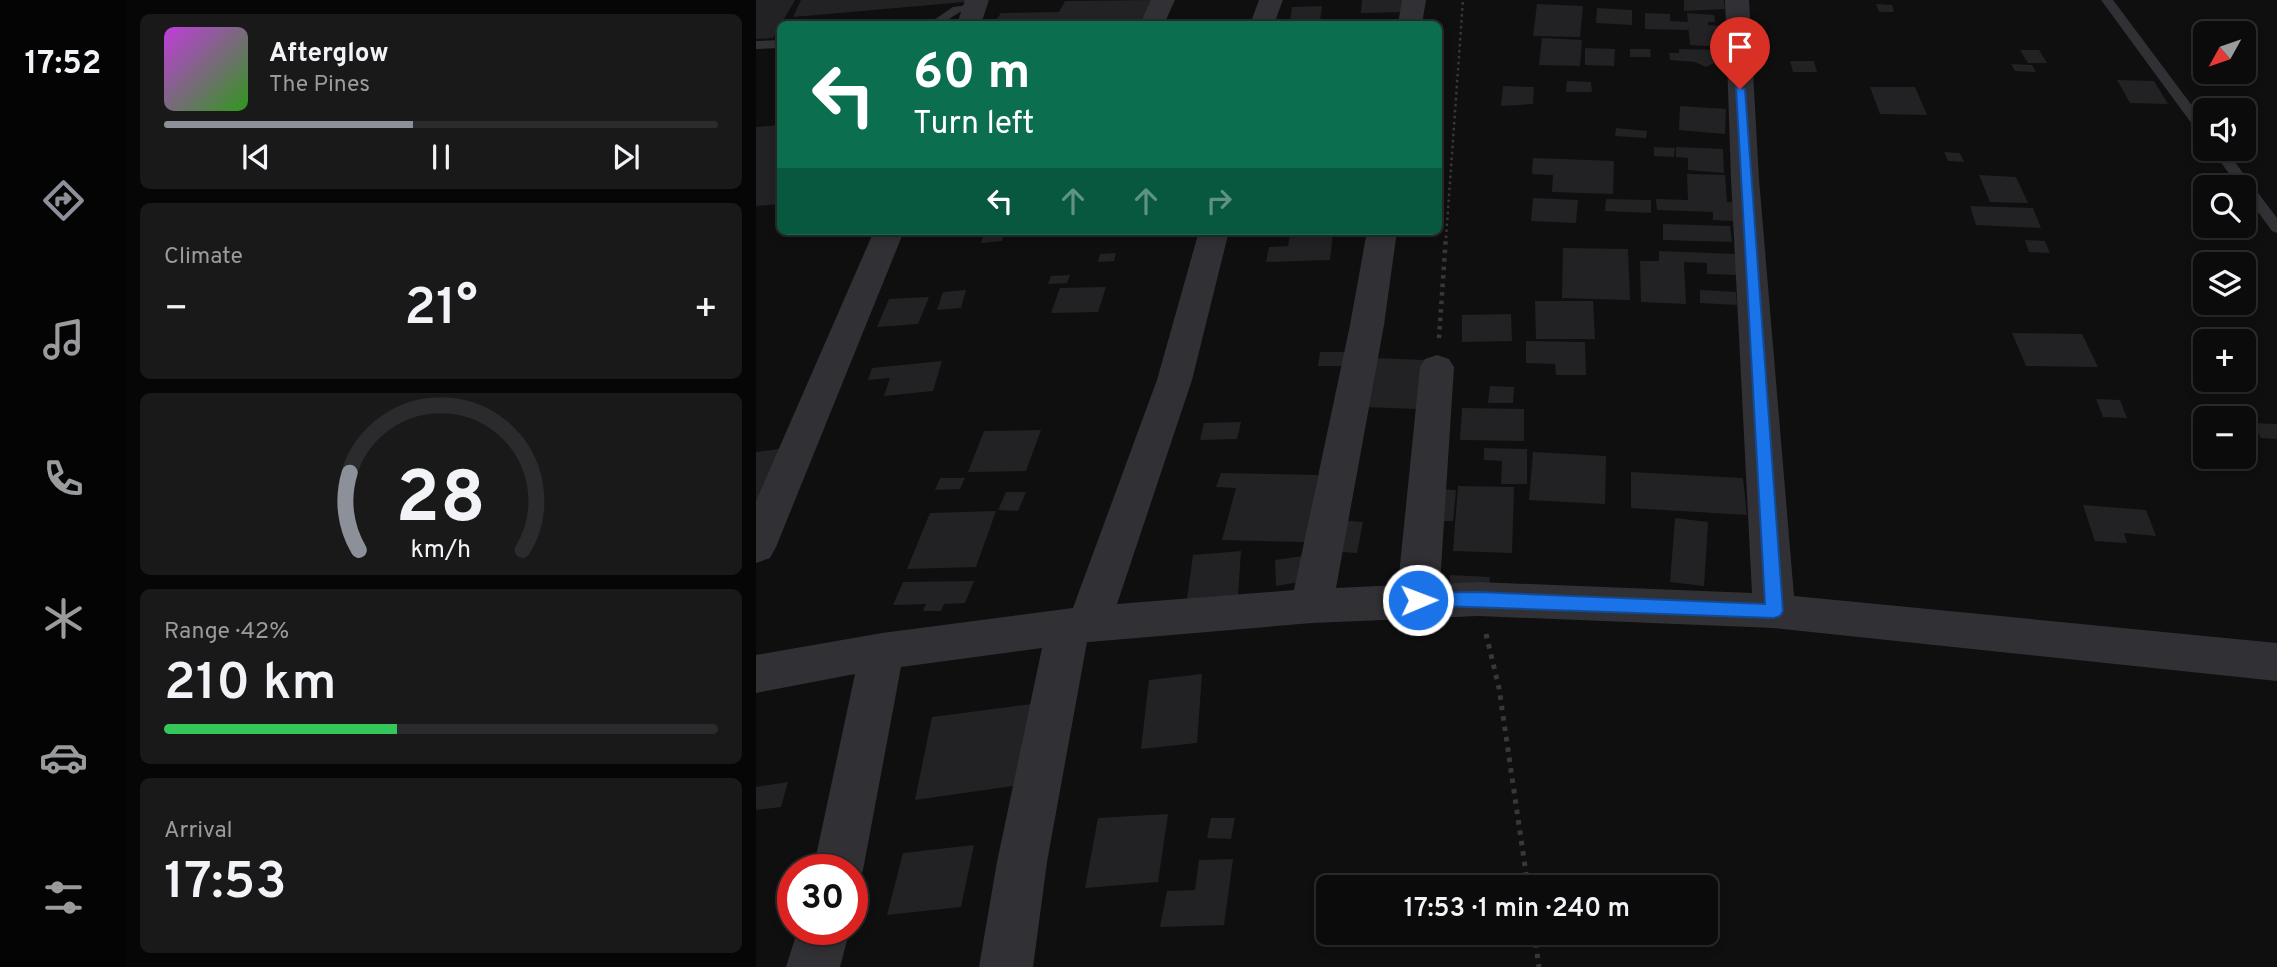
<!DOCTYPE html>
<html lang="en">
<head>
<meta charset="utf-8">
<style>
	:root { --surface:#0b0b0c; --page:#19191a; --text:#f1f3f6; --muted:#9a9b9d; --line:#2b2b2d; --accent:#8c9099 }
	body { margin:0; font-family:Overpass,sans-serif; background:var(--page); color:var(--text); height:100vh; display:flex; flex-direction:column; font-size:26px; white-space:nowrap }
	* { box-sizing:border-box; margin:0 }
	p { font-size:23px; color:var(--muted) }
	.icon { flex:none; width:38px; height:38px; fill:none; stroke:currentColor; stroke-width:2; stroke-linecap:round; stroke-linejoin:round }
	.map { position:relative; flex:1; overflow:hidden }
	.panel { display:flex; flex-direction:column; gap:14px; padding:14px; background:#060607; width:630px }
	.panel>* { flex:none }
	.hud { position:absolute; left:21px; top:21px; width:665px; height:214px; border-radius:10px; box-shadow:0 4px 10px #0003,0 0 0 2px var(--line); background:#0b6e4f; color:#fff; overflow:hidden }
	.needle { width:46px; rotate:230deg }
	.buttons { position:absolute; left:1437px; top:21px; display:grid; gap:14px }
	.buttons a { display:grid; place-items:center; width:63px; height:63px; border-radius:10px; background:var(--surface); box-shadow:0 4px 10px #0003,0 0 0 2px var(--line); font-size:35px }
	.speed { position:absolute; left:21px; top:854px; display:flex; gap:14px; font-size:35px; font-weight:700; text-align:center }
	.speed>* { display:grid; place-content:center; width:91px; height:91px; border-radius:50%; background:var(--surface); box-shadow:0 4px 10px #0003,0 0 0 2px var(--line); line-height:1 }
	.speed .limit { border:10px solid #d22; background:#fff; color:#111 }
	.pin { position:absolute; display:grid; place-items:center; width:60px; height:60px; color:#fff; margin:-72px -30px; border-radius:50% 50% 50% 0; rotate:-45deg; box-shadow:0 0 7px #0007 }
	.pin .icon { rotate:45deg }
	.me { position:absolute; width:77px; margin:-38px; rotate:89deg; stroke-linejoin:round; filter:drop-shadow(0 0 5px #0008) }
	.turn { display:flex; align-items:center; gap:24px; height:147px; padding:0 21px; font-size:32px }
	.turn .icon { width:91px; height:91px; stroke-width:2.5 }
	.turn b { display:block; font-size:49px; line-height:60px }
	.lanes { display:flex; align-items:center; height:66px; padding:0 21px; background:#0003; justify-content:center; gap:35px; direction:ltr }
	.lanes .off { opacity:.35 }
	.big { font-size:52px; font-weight:600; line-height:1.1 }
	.panel .card { flex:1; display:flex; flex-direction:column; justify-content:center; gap:10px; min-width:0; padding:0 24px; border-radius:10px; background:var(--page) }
	.panel .dial { align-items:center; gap:0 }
	.dial svg { height:182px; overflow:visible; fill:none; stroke:var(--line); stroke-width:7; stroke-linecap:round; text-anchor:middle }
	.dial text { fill:var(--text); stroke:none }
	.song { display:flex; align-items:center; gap:21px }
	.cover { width:84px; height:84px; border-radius:10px; background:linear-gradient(135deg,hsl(290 70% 55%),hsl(110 70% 35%)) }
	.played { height:7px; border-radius:4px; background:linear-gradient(90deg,var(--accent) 45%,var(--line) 45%) }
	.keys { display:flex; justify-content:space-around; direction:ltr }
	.heat { display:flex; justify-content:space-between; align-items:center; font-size:38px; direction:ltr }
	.charge { height:10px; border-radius:5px; background:linear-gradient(90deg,#34c759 42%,var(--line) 0) }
	.trip { position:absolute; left:560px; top:875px; width:402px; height:70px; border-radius:10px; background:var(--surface); box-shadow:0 4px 10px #0003,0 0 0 2px var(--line); font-weight:600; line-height:70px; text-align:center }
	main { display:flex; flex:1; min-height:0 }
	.tab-bar { display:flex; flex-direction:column; width:126px; justify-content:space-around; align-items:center; background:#040405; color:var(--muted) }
	.tab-bar .icon { width:49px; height:49px }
	.tab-bar .on { color:var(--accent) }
	.tab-bar b { font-size:32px; color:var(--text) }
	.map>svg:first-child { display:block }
</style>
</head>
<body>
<main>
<nav class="tab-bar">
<b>17:52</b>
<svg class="icon on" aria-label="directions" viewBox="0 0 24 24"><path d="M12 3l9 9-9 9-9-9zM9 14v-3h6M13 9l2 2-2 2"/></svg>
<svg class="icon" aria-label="music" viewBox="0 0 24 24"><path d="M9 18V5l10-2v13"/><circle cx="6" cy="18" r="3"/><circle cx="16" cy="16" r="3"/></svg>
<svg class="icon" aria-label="phone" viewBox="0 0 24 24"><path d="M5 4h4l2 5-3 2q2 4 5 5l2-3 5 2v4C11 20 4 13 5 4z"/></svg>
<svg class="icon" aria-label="climate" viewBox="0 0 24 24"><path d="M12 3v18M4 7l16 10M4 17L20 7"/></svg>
<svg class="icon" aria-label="car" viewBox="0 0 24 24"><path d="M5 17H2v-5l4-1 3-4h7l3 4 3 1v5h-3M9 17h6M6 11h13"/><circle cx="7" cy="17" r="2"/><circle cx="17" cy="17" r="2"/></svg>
<svg class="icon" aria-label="filters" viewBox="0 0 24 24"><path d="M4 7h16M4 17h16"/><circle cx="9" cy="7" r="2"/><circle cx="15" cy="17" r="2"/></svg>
</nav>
<section class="panel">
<div class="card">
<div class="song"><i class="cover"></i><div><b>Afterglow</b><p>The Pines</p></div></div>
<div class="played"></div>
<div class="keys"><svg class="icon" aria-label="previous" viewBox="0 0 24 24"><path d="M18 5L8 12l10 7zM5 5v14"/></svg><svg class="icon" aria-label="pause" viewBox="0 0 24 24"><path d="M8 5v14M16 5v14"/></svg><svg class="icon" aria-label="next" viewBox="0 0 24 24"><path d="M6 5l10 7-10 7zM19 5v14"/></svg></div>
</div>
<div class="card"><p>Climate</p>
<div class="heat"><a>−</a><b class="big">21°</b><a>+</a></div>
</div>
<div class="card dial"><svg viewBox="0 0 100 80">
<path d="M14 69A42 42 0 1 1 86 69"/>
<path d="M14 69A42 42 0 0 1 10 35" stroke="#8c9099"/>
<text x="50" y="56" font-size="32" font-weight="700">28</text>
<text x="50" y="72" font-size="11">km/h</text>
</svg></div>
<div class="card"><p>Range · 42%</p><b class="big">210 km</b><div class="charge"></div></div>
<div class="card"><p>Arrival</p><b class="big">17:53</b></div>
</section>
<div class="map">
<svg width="1521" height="967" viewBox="0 0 1521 967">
	<rect width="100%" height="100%" fill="#0f0f10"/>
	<g fill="#222224">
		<path d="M 0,0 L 39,0 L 17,38 L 0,39 Z"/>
		<path d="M 45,0 L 209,0 L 209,2 L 37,17 Z"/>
		<path d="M 401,0 L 391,23 L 237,24 L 245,13 L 303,12 L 309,1 Z"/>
		<path d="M 606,0 L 654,0 L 653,12 L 605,13 Z"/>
		<path d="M 928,0 L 968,0 L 969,9 L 928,11 Z"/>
		<path d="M 781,4 L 827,6 L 824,37 L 777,36 Z"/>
		<path d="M 1120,4 L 1136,5 L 1138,12 L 1123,12 Z"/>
		<path d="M 566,6 L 564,20 L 534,20 L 536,7 Z"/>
		<path d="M 841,8 L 876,10 L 876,25 L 840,23 Z"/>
		<path d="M 889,13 L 914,14 L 914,21 L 932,22 L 933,30 L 889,29 Z"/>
		<path d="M 931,13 L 958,15 L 959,22 L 952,22 L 952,25 L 968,26 L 969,47 L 934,45 Z"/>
		<path d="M 786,38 L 826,40 L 824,66 L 783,65 Z"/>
		<path d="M 829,48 L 859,49 L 858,66 L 829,65 Z"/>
		<path d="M 874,49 L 894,49 L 895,57 L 874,57 Z"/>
		<path d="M 923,49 L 967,50 L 969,63 L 958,63 L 950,67 L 939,62 L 914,60 L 913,53 L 923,53 Z"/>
		<path d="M 1264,50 L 1283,50 L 1291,63 L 1272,63 Z"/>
		<path d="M 1034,61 L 1058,61 L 1061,72 L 1037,72 Z"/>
		<path d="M 1255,64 L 1276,65 L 1280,72 L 1259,71 Z"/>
		<path d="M 1361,80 L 1398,81 L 1412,104 L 1374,103 Z"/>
		<path d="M 811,81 L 835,82 L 836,92 L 810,92 Z"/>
		<path d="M 747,86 L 778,87 L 777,104 L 745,106 Z"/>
		<path d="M 1114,87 L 1159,87 L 1171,115 L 1124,114 Z"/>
		<path d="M 924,106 L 970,109 L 969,134 L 923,130 Z"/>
		<path d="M 24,125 L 24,204 L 0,206 L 0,127 Z"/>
		<path d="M 860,128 L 891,131 L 890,138 L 859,136 Z"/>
		<path d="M 898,147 L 919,148 L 918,157 L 898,156 Z"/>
		<path d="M 920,147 L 967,149 L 968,173 L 932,170 L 932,158 L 920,157 Z"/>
		<path d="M 1188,152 L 1204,153 L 1208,162 L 1192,161 Z"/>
		<path d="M 777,158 L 858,161 L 857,194 L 796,192 L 797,175 L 776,174 Z"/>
		<path d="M 931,174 L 969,175 L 971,202 L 976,202 L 978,221 L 957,220 L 957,212 L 901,210 L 900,199 L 932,200 Z"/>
		<path d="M 1223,175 L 1260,177 L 1272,203 L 1234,202 Z"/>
		<path d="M 777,198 L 822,200 L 820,223 L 775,221 Z"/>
		<path d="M 850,199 L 895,200 L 895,213 L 849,211 Z"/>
		<path d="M 1214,206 L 1277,208 L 1285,228 L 1220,225 Z"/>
		<path d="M 907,224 L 974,226 L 976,242 L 907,240 Z"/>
		<path d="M 249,231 L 246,241 L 225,243 L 228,233 Z"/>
		<path d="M 308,231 L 359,231 L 358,235 L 306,237 Z"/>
		<path d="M 577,233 L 574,260 L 510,262 L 513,247 L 532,246 L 534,234 Z"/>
		<path d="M 1269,240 L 1289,241 L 1294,253 L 1273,252 Z"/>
		<path d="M 807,248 L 872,249 L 874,300 L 806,298 Z"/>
		<path d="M 903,251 L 980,254 L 982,275 L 951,274 L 951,263 L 928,262 L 930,304 L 885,302 L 884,261 L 903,261 Z"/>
		<path d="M 360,253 L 358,261 L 342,262 L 344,254 Z"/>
		<path d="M 314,275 L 311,283 L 292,284 L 295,276 Z"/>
		<path d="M 350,287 L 342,312 L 295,313 L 304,288 Z"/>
		<path d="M 210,290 L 205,308 L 181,310 L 187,292 Z"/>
		<path d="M 944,290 L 980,292 L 981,305 L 944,303 Z"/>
		<path d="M 173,297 L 162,324 L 121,327 L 133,299 Z"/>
		<path d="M 779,301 L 837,301 L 839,339 L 780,339 Z"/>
		<path d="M 755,314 L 756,341 L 706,342 L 706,315 Z"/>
		<path d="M 1256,333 L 1326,334 L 1342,367 L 1270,366 Z"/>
		<path d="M 770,341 L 829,342 L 830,375 L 800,375 L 799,364 L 770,363 Z"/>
		<path d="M 564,352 L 598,352 L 596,366 L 562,366 Z"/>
		<path d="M 617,358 L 668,360 L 661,409 L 608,407 Z"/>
		<path d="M 186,361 L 177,391 L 128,396 L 134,378 L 112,380 L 116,368 Z"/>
		<path d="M 734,386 L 758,387 L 757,403 L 732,403 Z"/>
		<path d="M 1340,399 L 1364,400 L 1371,418 L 1347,417 Z"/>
		<path d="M 706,408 L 768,409 L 768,441 L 704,440 Z"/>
		<path d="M 485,422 L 481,439 L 444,440 L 448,423 Z"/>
		<path d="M 1496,423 L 1521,424 L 1521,439 L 1505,438 Z"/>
		<path d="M 285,430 L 270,471 L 212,472 L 228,431 Z"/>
		<path d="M 728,448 L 771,449 L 771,484 L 745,484 L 746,461 L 728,460 Z"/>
		<path d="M 23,449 L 0,512 L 0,452 Z"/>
		<path d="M 777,452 L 850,456 L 849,504 L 773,500 Z"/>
		<path d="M 875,472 L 987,478 L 991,515 L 875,508 Z"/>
		<path d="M 465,473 L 562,475 L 549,542 L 466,540 L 480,488 L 460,487 Z"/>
		<path d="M 184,478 L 209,478 L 204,489 L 179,490 Z"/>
		<path d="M 702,486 L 758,487 L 756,553 L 697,551 Z"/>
		<path d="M 682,489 L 700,490 L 697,521 L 679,521 Z"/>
		<path d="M 250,492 L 270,492 L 262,511 L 242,510 Z"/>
		<path d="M 1327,505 L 1390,510 L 1400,536 L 1368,533 L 1371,543 L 1339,541 Z"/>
		<path d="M 240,511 L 220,567 L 151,569 L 174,513 Z"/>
		<path d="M 919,518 L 952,522 L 948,586 L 914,582 Z"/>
		<path d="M 578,520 L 607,522 L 601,553 L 571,551 Z"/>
		<path d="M 485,551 L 482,595 L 431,599 L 437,555 Z"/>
		<path d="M 547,556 L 549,581 L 520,586 L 519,560 Z"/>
		<path d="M 694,575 L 734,577 L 733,590 L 694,589 Z"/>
		<path d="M 218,581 L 209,603 L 188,604 L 185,611 L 167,611 L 170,604 L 137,605 L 147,582 Z"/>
		<path d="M 446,674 L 441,743 L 385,749 L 393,680 Z"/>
		<path d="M 276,704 L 264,785 L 159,800 L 176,717 Z"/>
		<path d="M 32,782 L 25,807 L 0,810 L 0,787 Z"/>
		<path d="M 412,814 L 402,882 L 329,888 L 342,818 Z"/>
		<path d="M 455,818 L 479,818 L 475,839 L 451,838 Z"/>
		<path d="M 218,845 L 205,907 L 131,915 L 147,853 Z"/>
		<path d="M 477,859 L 468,925 L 404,927 L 411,891 L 439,890 L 443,860 Z"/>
	</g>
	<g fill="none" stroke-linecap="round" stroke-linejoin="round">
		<path stroke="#37383c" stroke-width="2.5" stroke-dasharray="2.5 3.5" stroke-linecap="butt" d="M 690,238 L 707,0"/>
		<path stroke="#37383c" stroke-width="4.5" stroke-dasharray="3.5 5" stroke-linecap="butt" d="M 683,338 L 690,236"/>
		<g stroke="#37383c" stroke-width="5" stroke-dasharray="4.5 6" stroke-linecap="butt">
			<path d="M 730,634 L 743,688 L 772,887"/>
			<path d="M 778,933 L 783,967"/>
		</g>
		<g fill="#313135" fill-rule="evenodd">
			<path d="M 1345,0 L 1357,0 L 1449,123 L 1449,136 L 1444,135 Z"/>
			<path d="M 219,4 L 225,8 L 223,10 L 204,12 L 185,24 L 172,24 L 197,7 Z"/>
			<path d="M 24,40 L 24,48 L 0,49 L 0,41 Z"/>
			<path d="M 1455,149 L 1469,149 L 1521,218 L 1521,233 L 1516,231 L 1488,193 L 1488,187 L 1483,187 Z"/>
		</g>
		<g fill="#313135" fill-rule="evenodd">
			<path d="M 209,0 L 233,0 L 225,24 L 201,24 Z"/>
			<path d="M 395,0 L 419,0 L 408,24 L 384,24 Z"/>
			<path d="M 503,0 L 527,0 L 518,24 L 494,24 Z"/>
			<path d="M 646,0 L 670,0 L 666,24 L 642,24 Z"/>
			<path d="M 969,0 L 993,0 L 1003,179 L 1038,596 L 1521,643 L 1521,681 L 1018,628 L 722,616 L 556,623 L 333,642 L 331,642 L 291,862 L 277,967 L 223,967 L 241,862 L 286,648 L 145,667 L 107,870 L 100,887 L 96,889 L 96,870 L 57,870 L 99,674 L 0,693 L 0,655 L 126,633 L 317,608 L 401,380 L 443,231 L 473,231 L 436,380 L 361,604 L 538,590 L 594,325 L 611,231 L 641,231 L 628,325 L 580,588 L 642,585 L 664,367 L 669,359 L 681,355 L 693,359 L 698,367 L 684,584 L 722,582 L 996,593 L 975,179 Z"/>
			<path d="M 118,231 L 148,231 L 20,547 L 14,558 L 0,563 L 0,501 Z"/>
			<path d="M 42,929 L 94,929 L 84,967 L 30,967 Z"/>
		</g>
	</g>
	<path fill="#1a73e8" stroke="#114b97" stroke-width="2" d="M 980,87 L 989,89 L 1027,611 L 1024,616 L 1018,618 L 656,605 L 654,600 L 656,595 L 662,593 L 722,592 L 1009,604 Z"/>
</svg>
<div class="buttons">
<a><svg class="needle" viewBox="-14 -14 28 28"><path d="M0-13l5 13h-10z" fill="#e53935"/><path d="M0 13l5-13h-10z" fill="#9a9b9d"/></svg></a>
<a><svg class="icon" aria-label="sound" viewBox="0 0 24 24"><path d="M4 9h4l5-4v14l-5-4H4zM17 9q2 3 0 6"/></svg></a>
<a><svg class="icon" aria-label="search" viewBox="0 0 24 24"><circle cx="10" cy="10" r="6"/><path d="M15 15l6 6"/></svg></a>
<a><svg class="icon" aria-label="layers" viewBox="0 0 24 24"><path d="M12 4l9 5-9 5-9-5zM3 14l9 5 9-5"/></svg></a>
<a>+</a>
<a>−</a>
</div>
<div class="speed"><div class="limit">30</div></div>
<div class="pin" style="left:984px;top:89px;background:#d93025"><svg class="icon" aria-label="arrive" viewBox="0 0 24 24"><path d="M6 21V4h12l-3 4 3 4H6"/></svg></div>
<svg class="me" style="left:662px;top:600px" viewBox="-20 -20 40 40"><circle r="17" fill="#1a73e8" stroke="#fff" stroke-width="3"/><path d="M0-11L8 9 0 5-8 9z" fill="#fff"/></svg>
<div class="trip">17:53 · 1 min · 240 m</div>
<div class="hud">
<div class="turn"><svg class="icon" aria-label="left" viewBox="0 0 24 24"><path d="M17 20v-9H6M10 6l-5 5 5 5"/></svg><div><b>60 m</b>Turn left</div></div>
<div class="lanes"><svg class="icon" aria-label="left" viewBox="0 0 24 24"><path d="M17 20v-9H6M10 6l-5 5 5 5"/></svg><svg class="icon off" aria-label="ahead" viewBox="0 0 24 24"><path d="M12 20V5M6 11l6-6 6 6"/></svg><svg class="icon off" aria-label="ahead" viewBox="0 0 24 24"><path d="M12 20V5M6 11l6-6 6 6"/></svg><svg class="icon off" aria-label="right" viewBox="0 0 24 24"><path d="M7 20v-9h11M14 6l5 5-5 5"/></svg></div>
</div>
</div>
</main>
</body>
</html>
